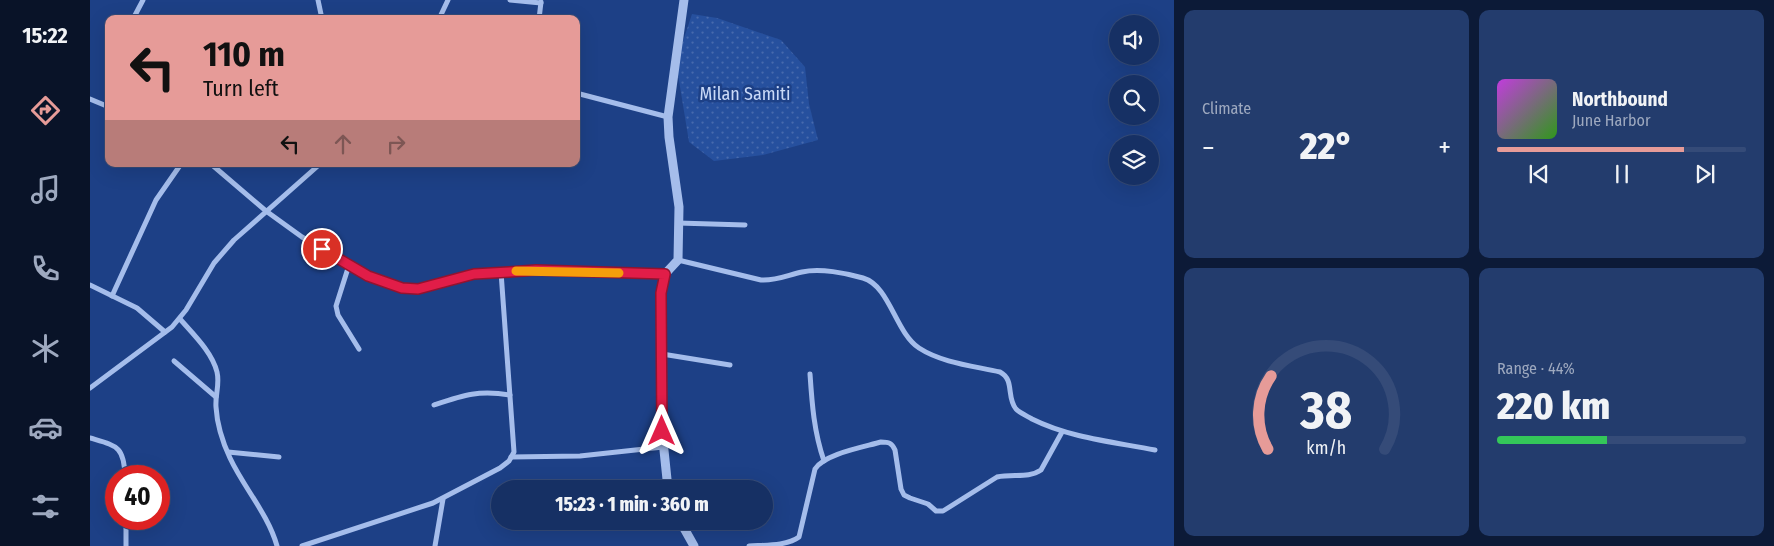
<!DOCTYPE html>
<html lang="en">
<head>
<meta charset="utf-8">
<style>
	:root { --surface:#163064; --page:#233c6d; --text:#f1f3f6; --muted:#9ea9bf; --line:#354b78; --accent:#e69b98 }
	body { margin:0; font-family:"Fira Sans Condensed",sans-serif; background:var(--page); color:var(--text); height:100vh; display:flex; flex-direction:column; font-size:19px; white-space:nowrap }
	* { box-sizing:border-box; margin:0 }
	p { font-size:16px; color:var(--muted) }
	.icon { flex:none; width:28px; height:28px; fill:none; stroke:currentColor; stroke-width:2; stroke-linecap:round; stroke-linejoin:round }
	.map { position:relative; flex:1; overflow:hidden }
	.drawer { display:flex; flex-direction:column; gap:10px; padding:10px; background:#0c1a37; width:600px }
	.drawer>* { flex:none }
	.guide { position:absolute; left:15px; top:15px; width:475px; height:152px; border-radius:10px; box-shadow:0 5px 20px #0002,0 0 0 1px var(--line); background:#e69b98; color:#111; overflow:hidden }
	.fabs { position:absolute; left:1019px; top:15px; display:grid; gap:10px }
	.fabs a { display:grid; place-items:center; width:50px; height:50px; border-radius:50%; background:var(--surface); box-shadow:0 5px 20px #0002,0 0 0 1px var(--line); font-size:25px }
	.speed { position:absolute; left:15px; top:465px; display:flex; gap:10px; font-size:25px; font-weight:700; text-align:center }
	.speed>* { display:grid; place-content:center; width:65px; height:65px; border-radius:50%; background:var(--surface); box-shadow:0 5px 20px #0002,0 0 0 1px var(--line); line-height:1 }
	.speed .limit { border:8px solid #d22; background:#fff; color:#111 }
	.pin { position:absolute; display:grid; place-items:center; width:42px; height:42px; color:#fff; margin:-21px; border:2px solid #fff; border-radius:50%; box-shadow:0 1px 5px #0007 }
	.me { position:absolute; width:55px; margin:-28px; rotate:0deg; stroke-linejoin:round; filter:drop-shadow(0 0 4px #0008) }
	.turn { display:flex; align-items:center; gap:18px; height:105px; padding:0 15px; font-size:22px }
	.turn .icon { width:65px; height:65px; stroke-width:2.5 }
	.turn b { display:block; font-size:35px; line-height:42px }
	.lanes { display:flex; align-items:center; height:48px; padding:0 15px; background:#0003; justify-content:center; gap:25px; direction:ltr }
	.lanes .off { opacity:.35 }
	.big { font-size:38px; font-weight:800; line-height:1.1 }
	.drawer .tile { flex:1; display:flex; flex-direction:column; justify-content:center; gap:8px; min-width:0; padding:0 18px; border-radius:10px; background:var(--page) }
	.drawer .dial { align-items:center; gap:0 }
	.dial svg { height:130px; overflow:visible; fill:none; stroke:var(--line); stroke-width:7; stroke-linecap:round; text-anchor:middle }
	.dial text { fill:var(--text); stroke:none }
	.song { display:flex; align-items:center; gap:15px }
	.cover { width:60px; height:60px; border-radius:8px; background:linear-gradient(135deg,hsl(290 70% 55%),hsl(110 70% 35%)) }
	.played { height:5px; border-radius:2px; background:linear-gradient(90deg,var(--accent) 75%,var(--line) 75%) }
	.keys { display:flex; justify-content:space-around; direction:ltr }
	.heat { display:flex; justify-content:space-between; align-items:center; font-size:28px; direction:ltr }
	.charge { height:8px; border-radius:4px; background:linear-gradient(90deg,#34c759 44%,var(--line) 0) }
	.drawer .tiles { flex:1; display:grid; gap:10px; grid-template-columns:repeat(2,1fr) }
	.trip { position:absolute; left:401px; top:480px; width:282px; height:50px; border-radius:25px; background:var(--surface); box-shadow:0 5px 20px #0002,0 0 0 1px var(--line); font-weight:800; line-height:50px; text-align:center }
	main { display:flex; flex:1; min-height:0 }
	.menu { display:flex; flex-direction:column; width:90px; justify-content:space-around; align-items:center; background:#091328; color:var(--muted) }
	.menu .icon { width:35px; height:35px }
	.menu .current { color:var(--accent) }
	.menu b { font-size:22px; color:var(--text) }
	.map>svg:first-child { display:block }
</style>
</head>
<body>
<main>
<nav class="menu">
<b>15:22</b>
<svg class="icon current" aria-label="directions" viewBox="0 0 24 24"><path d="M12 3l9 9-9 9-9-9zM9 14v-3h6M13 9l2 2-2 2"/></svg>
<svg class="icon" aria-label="music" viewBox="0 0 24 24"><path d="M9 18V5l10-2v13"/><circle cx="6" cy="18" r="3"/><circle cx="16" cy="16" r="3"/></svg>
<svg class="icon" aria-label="phone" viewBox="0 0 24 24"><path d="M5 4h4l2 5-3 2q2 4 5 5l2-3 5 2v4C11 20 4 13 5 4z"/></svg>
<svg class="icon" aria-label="climate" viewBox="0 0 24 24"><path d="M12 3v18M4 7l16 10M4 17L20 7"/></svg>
<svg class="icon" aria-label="car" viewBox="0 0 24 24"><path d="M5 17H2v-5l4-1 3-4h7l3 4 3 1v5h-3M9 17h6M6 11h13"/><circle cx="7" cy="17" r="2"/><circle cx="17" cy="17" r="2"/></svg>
<svg class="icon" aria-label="filters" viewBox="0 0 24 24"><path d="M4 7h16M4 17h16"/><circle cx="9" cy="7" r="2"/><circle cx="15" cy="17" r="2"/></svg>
</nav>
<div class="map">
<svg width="1084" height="546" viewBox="0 0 1084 546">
	<defs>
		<pattern id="grass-dots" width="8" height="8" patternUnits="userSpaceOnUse" patternTransform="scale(1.25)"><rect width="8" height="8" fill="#26509e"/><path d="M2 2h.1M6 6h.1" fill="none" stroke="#476aad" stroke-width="1.8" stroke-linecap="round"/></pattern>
	</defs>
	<rect width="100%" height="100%" fill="#1d4086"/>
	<path fill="url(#grass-dots)" d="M 602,14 L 627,18 L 691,40 L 715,67 L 719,104 L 728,140 L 673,155 L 624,161 L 599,142 L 586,62 Z"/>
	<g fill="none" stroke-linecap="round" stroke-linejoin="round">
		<g stroke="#a5bdeb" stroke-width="5">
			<path d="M 228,0 L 232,19"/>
			<path d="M 420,0 L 451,3"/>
			<path d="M 43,19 L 53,0"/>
			<path d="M 349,19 L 358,0"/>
			<path d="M 449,19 L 451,2"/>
			<path d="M 486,93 L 578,117"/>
			<path d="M 0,99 L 19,107"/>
			<path d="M 121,164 L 176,211 L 212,237 L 278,276 L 312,288 L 328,289 L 384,275 L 419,272 L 446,270 L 575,274"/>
			<path d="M 588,223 L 655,225"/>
			<path d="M 588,260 L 671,280 C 686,281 698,275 712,272 C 730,268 756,273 773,278 C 800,286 805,332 829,348 C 852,363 884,366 910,372 C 925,380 916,397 926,409 C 930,413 937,416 942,419 C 980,438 1024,442 1065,450"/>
			<path d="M 259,265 L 246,306 L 248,315 L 269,349"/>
			<path d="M 0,285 L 47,308 L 75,332"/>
			<path d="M 22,296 L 66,200 L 91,164"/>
			<path d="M 90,319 C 103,334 122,352 127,372 C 130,384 125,395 126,407 C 127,424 133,443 140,458 C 154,488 178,514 187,546"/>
			<path d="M 572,354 L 640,365"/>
			<path d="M 84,361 L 126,397"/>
			<path d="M 720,374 C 722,404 724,432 734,461"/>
			<path d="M 0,388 L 82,327 L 96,310 L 124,263 L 144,240 L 230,164"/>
			<path d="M 344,405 C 374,395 388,390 420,395"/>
			<path d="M 0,438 C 27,446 34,446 35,476"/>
			<path d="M 138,452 L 189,457"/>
			<path d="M 421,457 L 490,456 L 573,447"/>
			<path d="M 36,519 L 36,546"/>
			<path d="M 212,546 L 343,503 L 410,468 L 419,461 L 424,452 L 411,272"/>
			<path d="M 345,546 L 353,499"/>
			<path d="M 659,546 C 675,545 697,546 709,537 L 725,469 C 734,454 774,447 791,442 C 799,442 802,443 805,450 L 811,489 L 814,495 L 820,498 L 838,504 L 846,511 L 853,511 L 907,477 C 922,473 938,479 951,470 L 972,432"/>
		</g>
		<g stroke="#a5bdeb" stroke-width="9">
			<path d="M 578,489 L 572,431 L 571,293 L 575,274 L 588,260 L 589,207 L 579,137 L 578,117 L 594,0"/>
			<path d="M 590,521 L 604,546"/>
		</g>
	</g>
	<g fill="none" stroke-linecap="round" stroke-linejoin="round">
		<g stroke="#92132f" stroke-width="12">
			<path id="route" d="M 232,249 L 278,276 L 312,288 L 328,289 L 384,274 L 419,272 L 446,270 L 575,274 L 571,293 L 572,431"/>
		</g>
		<use href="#route" stroke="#e11d48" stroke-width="9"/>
		<path stroke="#f59e0b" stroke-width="9" d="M 426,271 L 529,273"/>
	</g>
	<g text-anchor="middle" stroke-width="5" stroke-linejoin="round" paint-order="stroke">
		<g font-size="18" fill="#cadaf8" stroke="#1d4086">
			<text x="655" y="100">Milan Samiti</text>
		</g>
	</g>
</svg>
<div class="fabs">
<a><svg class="icon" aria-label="sound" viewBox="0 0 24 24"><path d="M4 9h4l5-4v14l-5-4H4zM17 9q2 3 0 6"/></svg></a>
<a><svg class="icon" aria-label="search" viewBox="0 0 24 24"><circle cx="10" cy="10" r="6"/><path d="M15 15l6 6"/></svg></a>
<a><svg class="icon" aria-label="layers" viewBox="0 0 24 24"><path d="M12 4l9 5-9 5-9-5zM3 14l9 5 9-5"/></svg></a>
</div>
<div class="speed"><div class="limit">40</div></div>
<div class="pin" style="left:232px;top:249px;background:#d93025"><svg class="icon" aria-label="arrive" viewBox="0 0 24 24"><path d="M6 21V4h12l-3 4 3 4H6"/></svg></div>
<svg class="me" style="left:572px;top:431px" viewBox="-20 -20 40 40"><path d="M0-17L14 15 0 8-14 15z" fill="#e11d48" stroke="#fff" stroke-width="4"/></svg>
<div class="trip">15:23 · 1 min · 360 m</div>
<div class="guide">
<div class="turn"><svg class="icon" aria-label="left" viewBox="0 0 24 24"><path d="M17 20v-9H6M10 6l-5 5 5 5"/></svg><div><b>110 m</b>Turn left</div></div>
<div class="lanes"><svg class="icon" aria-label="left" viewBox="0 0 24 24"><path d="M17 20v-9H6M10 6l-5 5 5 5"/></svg><svg class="icon off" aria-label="ahead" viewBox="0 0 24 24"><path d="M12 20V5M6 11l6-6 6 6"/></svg><svg class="icon off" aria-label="right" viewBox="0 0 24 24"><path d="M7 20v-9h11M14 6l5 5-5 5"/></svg></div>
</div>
</div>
<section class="drawer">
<div class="tiles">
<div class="tile"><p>Climate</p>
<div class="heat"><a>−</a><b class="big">22°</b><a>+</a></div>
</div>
<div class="tile">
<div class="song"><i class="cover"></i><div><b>Northbound</b><p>June Harbor</p></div></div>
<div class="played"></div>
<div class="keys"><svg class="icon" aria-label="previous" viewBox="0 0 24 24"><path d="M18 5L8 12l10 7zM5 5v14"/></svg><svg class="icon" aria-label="pause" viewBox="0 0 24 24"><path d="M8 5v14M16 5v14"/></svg><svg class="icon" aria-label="next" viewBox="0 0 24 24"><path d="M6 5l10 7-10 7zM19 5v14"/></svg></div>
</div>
<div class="tile dial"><svg viewBox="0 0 100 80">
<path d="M14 69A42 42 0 1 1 86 69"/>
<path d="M14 69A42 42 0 0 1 16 24" stroke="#e69b98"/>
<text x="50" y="56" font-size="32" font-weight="700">38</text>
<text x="50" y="72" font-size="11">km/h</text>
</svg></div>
<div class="tile"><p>Range · 44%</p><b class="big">220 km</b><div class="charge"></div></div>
</div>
</section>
</main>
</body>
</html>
